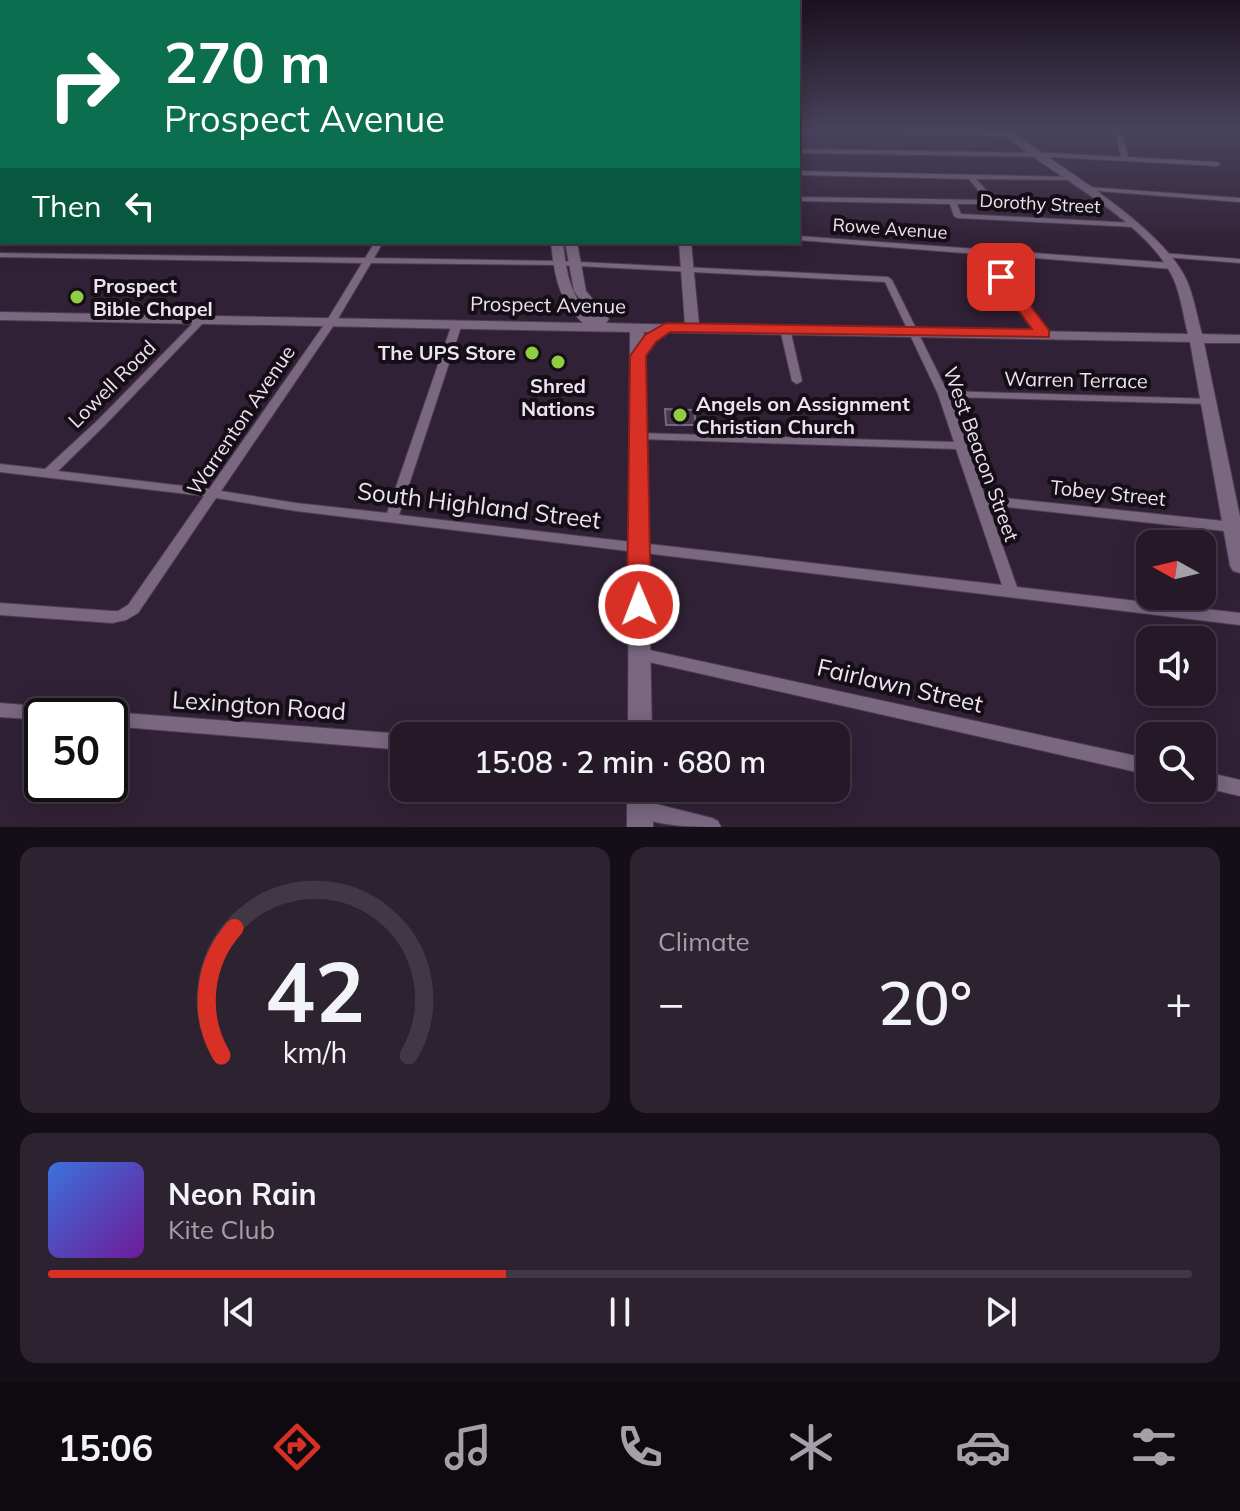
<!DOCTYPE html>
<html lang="en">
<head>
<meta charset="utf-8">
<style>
	:root { --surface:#251928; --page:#2d2230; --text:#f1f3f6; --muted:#a3a0a8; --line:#423845; --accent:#d93025 }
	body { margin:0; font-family:Mulish,sans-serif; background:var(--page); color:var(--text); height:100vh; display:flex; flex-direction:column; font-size:30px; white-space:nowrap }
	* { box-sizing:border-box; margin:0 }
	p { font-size:26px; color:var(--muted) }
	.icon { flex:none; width:44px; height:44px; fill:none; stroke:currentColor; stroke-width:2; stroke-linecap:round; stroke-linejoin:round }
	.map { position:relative; height:827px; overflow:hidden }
	.details { display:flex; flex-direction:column; gap:20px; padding:20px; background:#140e16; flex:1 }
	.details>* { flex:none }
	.hud { position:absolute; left:0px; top:0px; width:800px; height:244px; box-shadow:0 4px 20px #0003,0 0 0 2px var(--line); background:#0b6e4f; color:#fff; overflow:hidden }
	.needle { width:52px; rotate:278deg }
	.controls { position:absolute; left:1136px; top:530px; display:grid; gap:16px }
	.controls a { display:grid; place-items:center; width:80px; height:80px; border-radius:16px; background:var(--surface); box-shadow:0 4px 20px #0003,0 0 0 2px var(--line); font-size:40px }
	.speed { position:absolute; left:24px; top:698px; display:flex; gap:16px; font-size:40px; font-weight:700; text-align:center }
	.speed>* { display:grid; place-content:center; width:104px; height:104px; border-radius:50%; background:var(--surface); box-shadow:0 4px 20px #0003,0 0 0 2px var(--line); line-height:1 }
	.speed .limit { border:4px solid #111; border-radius:12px; background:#fff; color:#111 }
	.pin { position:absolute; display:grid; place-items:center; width:68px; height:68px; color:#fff; margin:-34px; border-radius:16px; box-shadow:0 4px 12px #0006 }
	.me { position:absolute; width:88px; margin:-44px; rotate:359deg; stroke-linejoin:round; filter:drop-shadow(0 0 6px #0008) }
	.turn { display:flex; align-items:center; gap:28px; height:168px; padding:0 32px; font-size:36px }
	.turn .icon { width:104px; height:104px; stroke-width:2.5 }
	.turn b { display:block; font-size:56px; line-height:68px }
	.then { display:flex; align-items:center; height:76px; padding:0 32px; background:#0003; gap:16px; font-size:30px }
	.big { font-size:60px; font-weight:600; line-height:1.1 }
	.details .widget { flex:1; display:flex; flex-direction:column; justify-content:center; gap:12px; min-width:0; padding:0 28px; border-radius:16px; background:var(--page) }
	.details .dial { align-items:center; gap:0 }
	.dial svg { height:208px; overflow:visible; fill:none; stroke:var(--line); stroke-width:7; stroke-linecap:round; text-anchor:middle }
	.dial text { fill:var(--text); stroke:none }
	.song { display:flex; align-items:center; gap:24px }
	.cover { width:96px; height:96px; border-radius:12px; background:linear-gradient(135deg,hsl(220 70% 55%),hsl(280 70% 35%)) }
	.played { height:8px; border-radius:4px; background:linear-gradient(90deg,var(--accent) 40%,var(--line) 40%) }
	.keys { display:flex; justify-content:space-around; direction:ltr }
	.heat { display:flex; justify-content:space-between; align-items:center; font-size:44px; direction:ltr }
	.details .tiles { flex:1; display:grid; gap:20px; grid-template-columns:1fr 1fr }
	.widget:last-child { grid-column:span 2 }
	.trip { position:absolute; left:390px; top:722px; width:460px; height:80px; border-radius:16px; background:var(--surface); box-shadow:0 4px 20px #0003,0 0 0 2px var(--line); font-weight:600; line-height:80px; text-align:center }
	.dock { display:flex; height:128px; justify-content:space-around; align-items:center; background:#0f0a10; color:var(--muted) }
	.dock .icon { width:56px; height:56px }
	.dock .on { color:var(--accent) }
	.dock b { font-size:36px; color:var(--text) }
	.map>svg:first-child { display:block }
</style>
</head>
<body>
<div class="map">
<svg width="1240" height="827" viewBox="0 0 1240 827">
	<rect width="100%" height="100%" fill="#312136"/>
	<path fill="#49384f" stroke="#78667f" stroke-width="2" d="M 665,409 L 694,410 L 696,425 L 666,425 Z"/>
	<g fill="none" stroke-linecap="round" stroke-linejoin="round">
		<g stroke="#4c3e50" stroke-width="2">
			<g id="street">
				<path d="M 798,131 L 1010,132 L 1013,134 L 1010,136 L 798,133 Z"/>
				<path d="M 1115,131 L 1121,131 L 1128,157 L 1217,162 L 1220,164 L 1217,166 L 1052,157 L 798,153 L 798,149 L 1052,153 L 1121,157 Z"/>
				<rect x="0" y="169" width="2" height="4"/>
				<path d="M 798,171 L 1072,177 L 1075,179 L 1074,180 L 976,179 L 995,200 L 995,204 L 957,204 L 961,214 L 1135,223 L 1139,225 L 1135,227 L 958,218 L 954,216 L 950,204 L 798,201 L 798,197 L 986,200 L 969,179 L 798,175 Z"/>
				<path d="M 1087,187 L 1240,198 L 1240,202 L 1085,190 L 1083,189 Z"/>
				<rect x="0" y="206" width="2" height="4"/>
				<path d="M 798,236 L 1172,263 L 1176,266 L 1172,269 L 997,255 L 1005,277 L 1049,334 L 1044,337 L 1041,336 L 997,277 L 989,255 L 798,240 Z"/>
				<path d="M 375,242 L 383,242 L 374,258 L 559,261 L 888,277 L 892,280 L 947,391 L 1212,399 L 1213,401 L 1208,404 L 950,397 L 985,496 L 1233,522 L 1238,524 L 1240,527 L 1238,530 L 1233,532 L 988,505 L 1017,587 L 1240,613 L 1240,625 L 296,511 L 216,498 L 138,613 L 126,620 L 112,623 L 0,615 L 0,603 L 112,611 L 118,611 L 128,605 L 204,496 L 0,472 L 0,464 L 45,469 L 97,421 L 198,318 L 201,317 L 206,320 L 204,322 L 105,425 L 58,471 L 209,489 L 326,322 L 362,263 L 0,257 L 0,253 L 365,258 ZM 371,263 L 559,265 L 885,282 L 938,394 L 954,442 L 639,433 L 633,436 L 639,439 L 956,449 L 1002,585 L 399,515 L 462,324 L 457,321 L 452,324 L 387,513 L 296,503 L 221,491 L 336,322 Z"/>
				<path d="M 1161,253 L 1240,259 L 1240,263 L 1164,257 L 1161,257 Z"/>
				<path d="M 785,326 L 790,329 L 802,381 L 797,384 L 792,381 L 780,329 Z"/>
				<path d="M 640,648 L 1150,759 L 1150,775 L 640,660 L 635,658 L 632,654 L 635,650 Z"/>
				<path d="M 0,703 L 75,709 L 81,711 L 83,716 L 42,716 L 42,720 L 0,717 Z"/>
				<path d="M 110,712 L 404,734 L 408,736 L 404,736 L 404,750 L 110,726 L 110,716 L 103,716 Z"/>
				<path d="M 1202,771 L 1240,780 L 1240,796 L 1202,787 Z"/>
				<path d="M 640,800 L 712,818 L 718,821 L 721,827 C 691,827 662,827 634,815 L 631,809 L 634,803 Z"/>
			</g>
		</g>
		<g stroke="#4c3e50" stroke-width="2">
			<g id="secondary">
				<path d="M 1001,131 L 1010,131 C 1059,166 1163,227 1187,281 C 1194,297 1197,317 1202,334 L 1240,335 L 1240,343 L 1204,343 L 1240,517 L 1240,573 L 1233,571 L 1230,566 L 1190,342 L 644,332 L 652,736 L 628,736 L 630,332 L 0,320 L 0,312 L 583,323 C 558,301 554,273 551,242 L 563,242 C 566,271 570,299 594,318 L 574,291 L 565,242 L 577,242 L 586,291 L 609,319 L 606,323 L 685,325 L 679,242 L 691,242 L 699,325 L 1188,334 C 1183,316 1181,296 1174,280 C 1146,217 1050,177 1001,131 Z"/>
				<rect x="0" y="138" width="2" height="6"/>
				<rect x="627" y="788" width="26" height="39"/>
			</g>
		</g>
		<g stroke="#4c3e50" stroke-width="2">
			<path id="primary" d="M 2,233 L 2,241 L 0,242 L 0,234 Z"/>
		</g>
		<use href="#street" fill="#7a6780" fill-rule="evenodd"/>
		<use href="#secondary" fill="#7a6780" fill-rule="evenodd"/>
		<use href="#primary" fill="#ac9576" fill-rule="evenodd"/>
	</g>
	<linearGradient id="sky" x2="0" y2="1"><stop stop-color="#1b121e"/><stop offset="0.53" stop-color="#48435d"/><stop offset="1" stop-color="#48435d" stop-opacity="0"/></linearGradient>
	<rect width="1240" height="246" fill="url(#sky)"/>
	<path fill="#d93025" stroke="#8d1f18" stroke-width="2" d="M 1001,272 L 1006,274 L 1049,330 L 1049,337 L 670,332 L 656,342 L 646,356 L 651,605 L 647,611 L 639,614 L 631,611 L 627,605 L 630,356 L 645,335 L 666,323 L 1032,329 L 994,277 Z"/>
	<g fill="#8fcd42" stroke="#150e17" stroke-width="3">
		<circle cx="77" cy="297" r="8"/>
		<circle cx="532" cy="353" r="8"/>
		<circle cx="558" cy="362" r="8"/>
		<circle cx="680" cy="415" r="8"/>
	</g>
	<g text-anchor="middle" stroke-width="8" stroke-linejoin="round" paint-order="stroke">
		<g font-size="18" fill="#ede3f1" stroke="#150e17">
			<text transform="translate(1040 204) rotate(3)" y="6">Dorothy Street</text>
			<text transform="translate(890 229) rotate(4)" y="6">Rowe Avenue</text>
		</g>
		<g font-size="20" font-weight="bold" fill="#ede3f1" stroke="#150e17" text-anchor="start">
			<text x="93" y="293">Prospect<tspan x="93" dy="23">Bible Chapel</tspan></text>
			<text x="516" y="360" text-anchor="end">The UPS Store</text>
			<text x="558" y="393" text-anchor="middle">Shred<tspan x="558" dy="23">Nations</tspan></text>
			<text x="696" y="411">Angels on Assignment<tspan x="696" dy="23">Christian Church</tspan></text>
		</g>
		<g font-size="20" fill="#ede3f1" stroke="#150e17">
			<text transform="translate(548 305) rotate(1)" y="7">Prospect Avenue</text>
			<text transform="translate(1076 380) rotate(1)" y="7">Warren Terrace</text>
			<text transform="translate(112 384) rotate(-45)" y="7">Lowell Road</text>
			<text transform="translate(241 420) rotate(-56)" y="7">Warrenton Avenue</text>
			<text transform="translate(981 454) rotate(70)" y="7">West Beacon Street</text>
			<text transform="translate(1108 493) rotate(6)" y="7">Tobey Street</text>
		</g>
		<g font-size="24" fill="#ede3f1" stroke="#150e17">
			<text transform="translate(479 506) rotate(7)" y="8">South Highland Street</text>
			<text transform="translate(900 686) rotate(13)" y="8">Fairlawn Street</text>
			<text transform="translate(259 706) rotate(4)" y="8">Lexington Road</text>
		</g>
	</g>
</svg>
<div class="controls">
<a><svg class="needle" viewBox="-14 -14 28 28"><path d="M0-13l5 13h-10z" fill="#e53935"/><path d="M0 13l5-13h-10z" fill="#a3a0a8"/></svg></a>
<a><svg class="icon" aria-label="sound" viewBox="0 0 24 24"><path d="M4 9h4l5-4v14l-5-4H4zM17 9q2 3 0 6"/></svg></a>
<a><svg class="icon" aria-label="search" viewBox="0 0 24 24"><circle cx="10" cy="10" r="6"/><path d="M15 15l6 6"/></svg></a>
</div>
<div class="speed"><div class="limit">50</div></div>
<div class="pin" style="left:1001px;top:277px;background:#d93025"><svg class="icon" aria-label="arrive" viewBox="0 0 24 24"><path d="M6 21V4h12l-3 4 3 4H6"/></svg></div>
<svg class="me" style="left:639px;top:605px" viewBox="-20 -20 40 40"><circle r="17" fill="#d93025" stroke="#fff" stroke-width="3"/><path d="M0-11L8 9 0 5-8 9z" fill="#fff"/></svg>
<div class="trip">15:08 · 2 min · 680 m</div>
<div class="hud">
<div class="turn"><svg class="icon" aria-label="right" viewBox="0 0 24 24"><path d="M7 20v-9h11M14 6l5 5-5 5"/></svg><div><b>270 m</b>Prospect Avenue</div></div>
<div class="then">Then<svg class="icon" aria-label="left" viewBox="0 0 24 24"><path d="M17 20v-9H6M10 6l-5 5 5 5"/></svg></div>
</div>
</div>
<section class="details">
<div class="tiles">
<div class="widget dial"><svg viewBox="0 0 100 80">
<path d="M14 69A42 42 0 1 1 86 69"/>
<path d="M14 69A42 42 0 0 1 19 20" stroke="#d93025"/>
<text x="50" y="56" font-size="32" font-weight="700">42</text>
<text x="50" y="72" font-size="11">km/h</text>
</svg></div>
<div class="widget"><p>Climate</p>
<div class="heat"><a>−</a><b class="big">20°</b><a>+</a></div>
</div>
<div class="widget">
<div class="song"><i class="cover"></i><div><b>Neon Rain</b><p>Kite Club</p></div></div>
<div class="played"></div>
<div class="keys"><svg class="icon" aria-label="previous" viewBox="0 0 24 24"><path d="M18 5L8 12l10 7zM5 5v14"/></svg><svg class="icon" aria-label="pause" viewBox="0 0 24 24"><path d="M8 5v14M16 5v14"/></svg><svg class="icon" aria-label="next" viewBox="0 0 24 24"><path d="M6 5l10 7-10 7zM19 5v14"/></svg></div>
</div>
</div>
</section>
<nav class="dock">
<b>15:06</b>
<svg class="icon on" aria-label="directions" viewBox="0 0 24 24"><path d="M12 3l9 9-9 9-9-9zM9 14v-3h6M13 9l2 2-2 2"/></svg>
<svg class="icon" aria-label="music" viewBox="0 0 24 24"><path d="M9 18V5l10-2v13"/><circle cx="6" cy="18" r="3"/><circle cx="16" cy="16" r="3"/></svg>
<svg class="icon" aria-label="phone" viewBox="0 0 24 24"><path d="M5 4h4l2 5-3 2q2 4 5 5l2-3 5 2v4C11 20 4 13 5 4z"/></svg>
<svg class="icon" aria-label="climate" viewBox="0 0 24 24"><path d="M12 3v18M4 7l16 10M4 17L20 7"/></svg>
<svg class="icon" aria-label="car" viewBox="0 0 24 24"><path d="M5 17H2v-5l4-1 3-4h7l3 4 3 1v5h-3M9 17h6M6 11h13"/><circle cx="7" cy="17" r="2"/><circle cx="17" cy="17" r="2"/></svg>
<svg class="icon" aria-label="filters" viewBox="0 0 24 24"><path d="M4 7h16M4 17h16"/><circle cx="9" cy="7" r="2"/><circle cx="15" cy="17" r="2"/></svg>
</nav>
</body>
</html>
